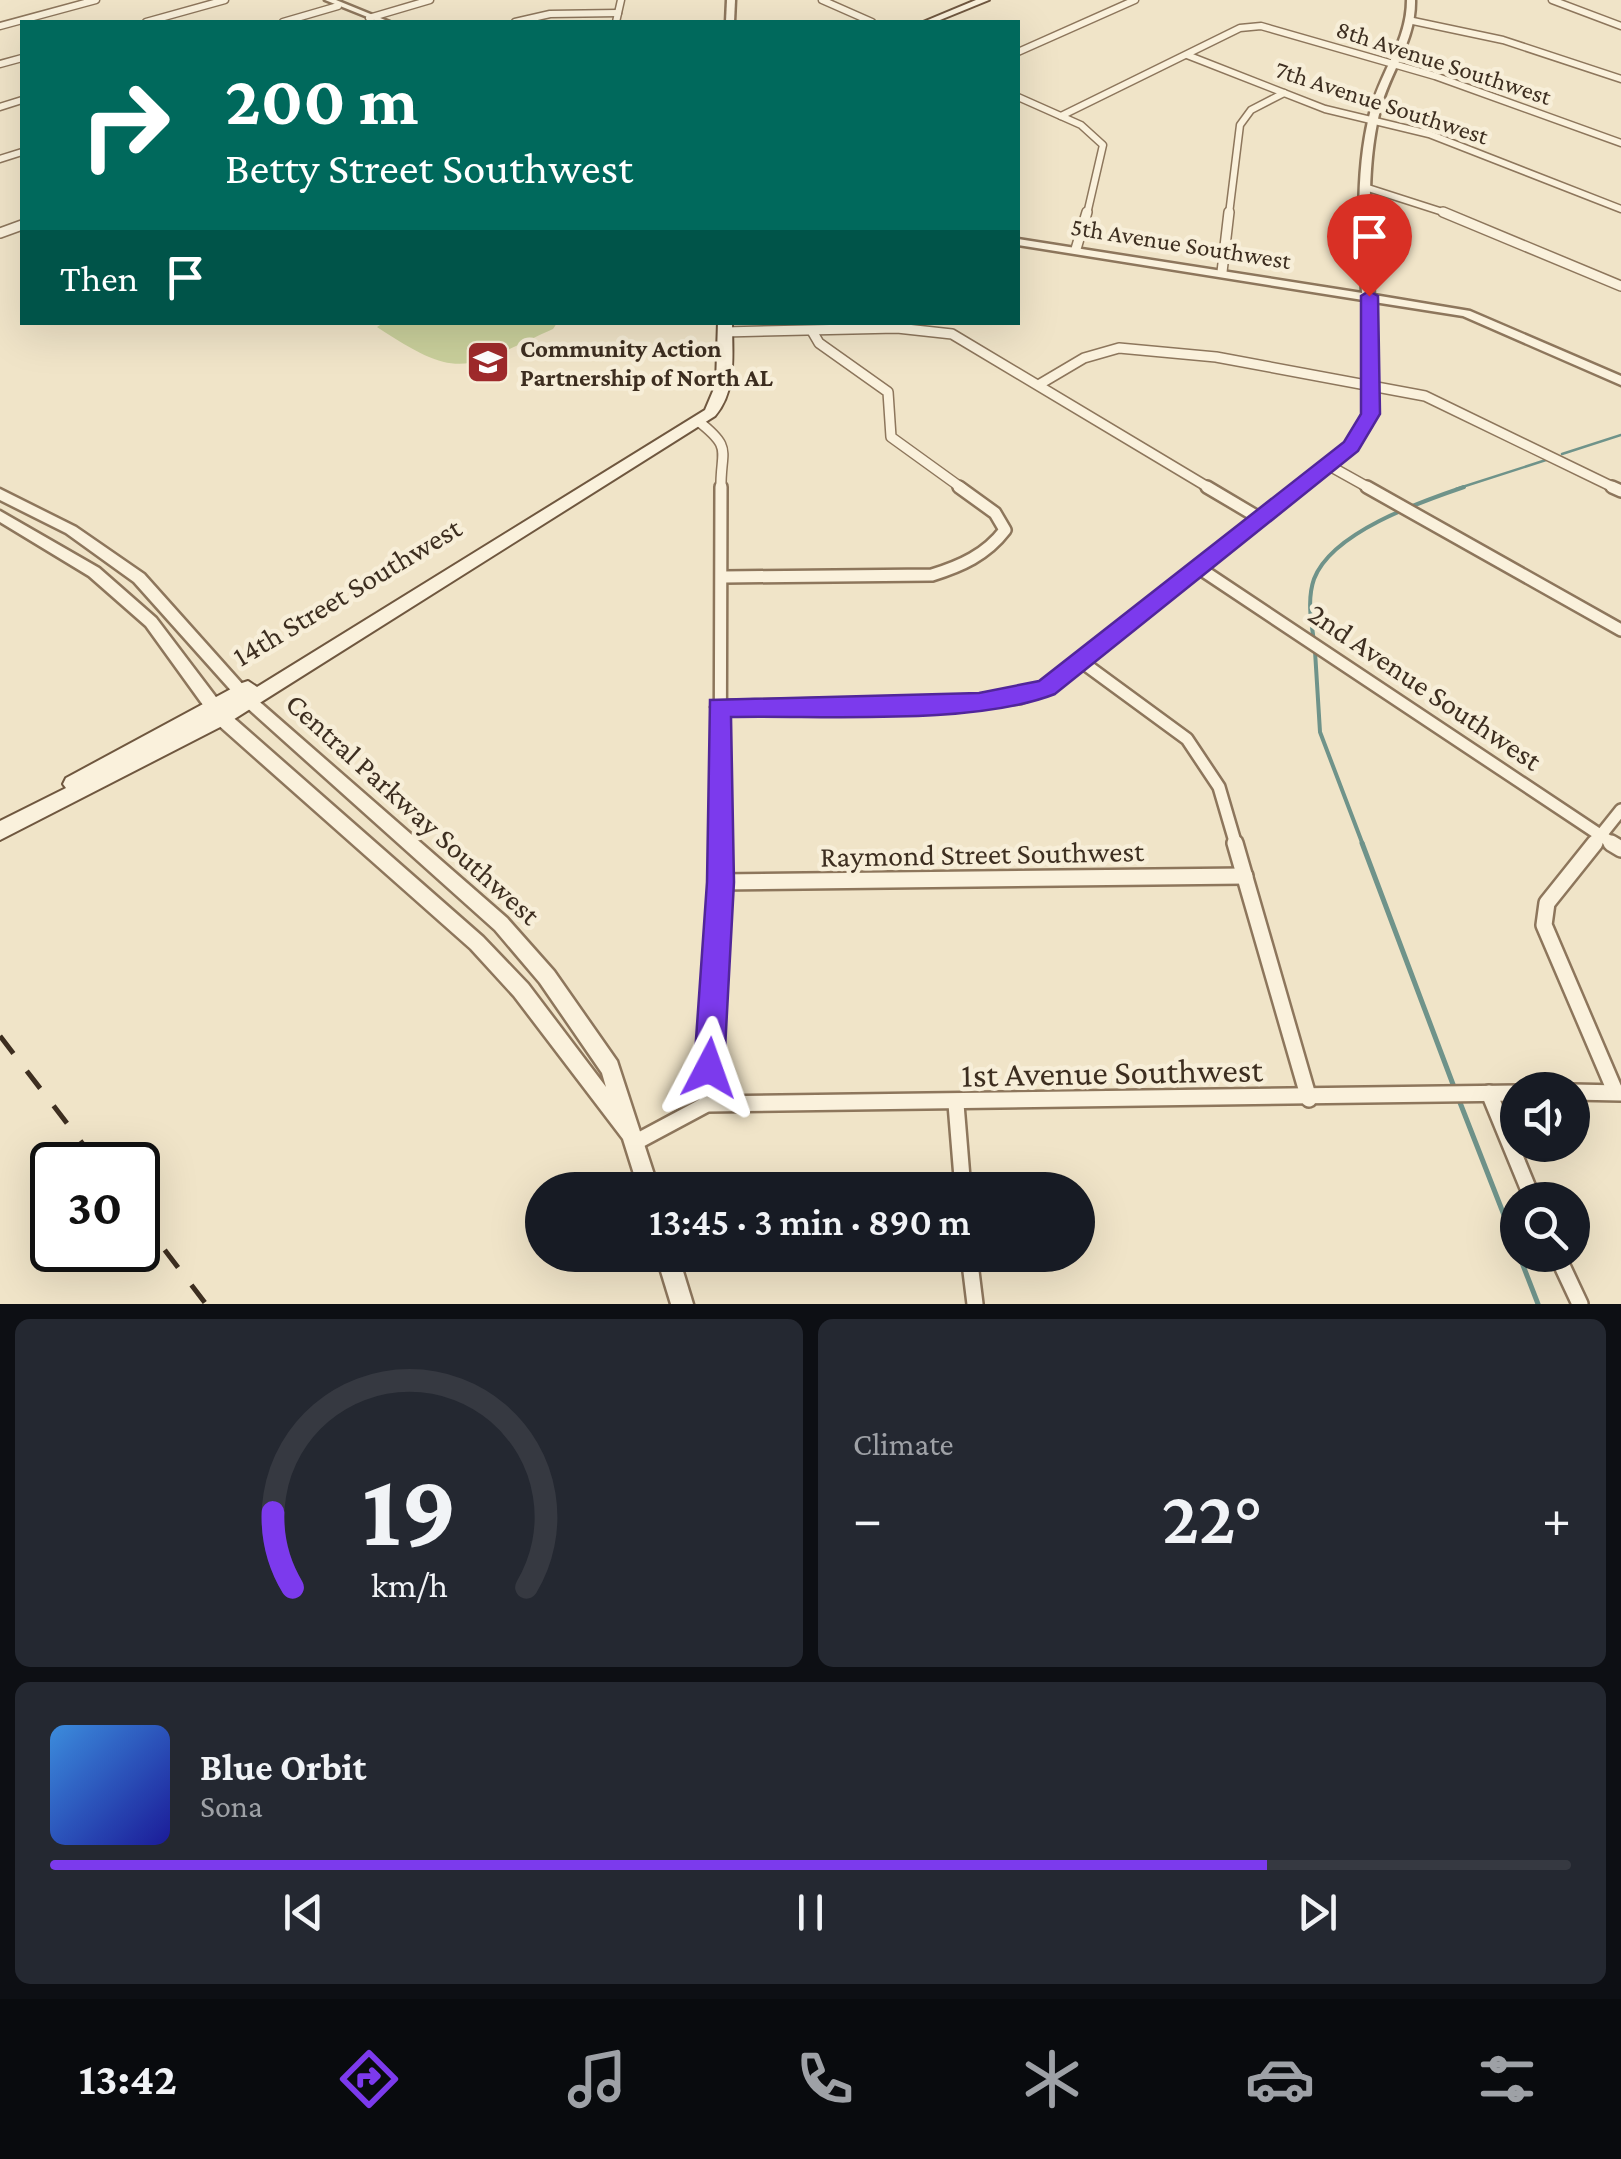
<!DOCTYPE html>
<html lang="en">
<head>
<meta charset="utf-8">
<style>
	:root { --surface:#171b24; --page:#242831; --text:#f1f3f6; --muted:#9ea1a6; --line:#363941; --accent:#7c3aed }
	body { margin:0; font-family:"Crimson Pro",serif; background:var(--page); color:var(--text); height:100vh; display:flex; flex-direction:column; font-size:38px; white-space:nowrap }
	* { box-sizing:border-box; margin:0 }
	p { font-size:32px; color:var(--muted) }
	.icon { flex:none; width:55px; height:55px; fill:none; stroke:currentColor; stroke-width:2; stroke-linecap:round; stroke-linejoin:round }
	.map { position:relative; height:1304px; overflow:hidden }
	.details { display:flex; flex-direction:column; gap:15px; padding:15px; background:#0d0f14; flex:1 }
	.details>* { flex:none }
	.guide { position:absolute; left:20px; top:20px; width:1000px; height:305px; border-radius:0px; box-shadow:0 10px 40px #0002; background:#00695c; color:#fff; overflow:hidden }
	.controls { position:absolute; left:1500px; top:1072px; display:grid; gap:20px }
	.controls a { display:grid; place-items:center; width:90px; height:90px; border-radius:50%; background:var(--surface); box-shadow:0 10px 40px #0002; font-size:50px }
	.speed { position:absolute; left:30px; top:1142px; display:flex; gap:20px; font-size:50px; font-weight:700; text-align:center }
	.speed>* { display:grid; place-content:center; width:130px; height:130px; border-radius:50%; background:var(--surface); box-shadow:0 10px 40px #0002; line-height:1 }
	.speed .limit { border:5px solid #111; border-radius:15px; background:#fff; color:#111 }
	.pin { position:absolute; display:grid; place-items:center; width:85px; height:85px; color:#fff; margin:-102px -42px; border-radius:50% 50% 50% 0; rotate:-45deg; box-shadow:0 0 10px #0007 }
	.pin .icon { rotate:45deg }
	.me { position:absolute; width:110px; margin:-55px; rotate:4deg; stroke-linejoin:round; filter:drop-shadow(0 0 8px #0008) }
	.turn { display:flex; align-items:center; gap:35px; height:210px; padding:0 40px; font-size:45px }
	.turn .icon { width:130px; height:130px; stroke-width:2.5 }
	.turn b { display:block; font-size:70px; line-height:85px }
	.then { display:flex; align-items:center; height:95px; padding:0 40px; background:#0003; gap:20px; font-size:38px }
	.big { font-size:75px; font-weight:600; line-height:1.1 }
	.details .card { flex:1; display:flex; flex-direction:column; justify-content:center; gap:15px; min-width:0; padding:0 35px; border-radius:15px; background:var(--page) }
	.details .dial { align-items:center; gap:0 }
	.dial svg { height:260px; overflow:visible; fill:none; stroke:var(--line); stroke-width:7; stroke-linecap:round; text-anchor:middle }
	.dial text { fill:var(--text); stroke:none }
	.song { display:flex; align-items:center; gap:30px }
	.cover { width:120px; height:120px; border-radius:15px; background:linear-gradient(135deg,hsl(210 70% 55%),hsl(240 70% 35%)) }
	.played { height:10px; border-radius:5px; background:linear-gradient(90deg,var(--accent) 80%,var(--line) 80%) }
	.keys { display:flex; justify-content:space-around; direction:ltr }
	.heat { display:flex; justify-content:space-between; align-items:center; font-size:55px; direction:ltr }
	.details .tiles { flex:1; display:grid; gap:15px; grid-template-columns:1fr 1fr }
	.card:last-child { grid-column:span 2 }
	.trip { position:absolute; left:525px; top:1172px; width:570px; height:100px; border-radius:50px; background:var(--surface); box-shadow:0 10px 40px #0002; font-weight:600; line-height:100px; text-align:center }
	.dock { display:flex; height:160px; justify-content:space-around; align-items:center; background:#090b0e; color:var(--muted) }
	.dock .icon { width:70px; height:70px }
	.dock .selected { color:var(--accent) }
	.dock b { font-size:45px; color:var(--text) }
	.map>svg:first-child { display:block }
</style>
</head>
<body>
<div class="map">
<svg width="1621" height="1304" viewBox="0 0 1621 1304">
	<rect width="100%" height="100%" fill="#f0e4c8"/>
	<path fill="#c9cf9b" d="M 385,322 L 556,322 L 557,323 L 553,329 C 466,368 461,383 377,327 Z"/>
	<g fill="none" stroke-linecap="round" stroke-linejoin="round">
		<g stroke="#6f938a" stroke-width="2.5">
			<path d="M 1562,454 L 1621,435"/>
			<path d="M 1456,489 L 1546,460"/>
		</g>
		<g stroke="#6f938a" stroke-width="4">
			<path d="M 1314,641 C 1311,621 1307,599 1314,579 C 1332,532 1420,502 1464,487"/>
			<path d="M 1315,651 L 1320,732 L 1363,845"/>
		</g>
		<g stroke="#6f938a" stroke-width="5">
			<path d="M 1362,843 L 1454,1087"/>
			<path d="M 1459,1100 L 1518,1251"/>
			<path d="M 1519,1255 L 1538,1304"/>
		</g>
		<g stroke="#8d765c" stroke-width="9">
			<g id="minor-far3">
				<path d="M 822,0 L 872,22"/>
				<path d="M 1552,0 L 1621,26"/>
				<path d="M 369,18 L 430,0"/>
				<path d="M 1413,21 L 1503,40 L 1621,79"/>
				<path d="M 146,22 L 225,0"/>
				<path d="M 283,22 L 338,6"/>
				<path d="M 515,22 L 550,14 L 618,13"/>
				<path d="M 616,22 L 621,0"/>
				<path d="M 0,26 L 96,0"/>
				<path d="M 1018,52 L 1135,0"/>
				<path d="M 1187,55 L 1325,109 L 1429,134 L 1621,209"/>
				<path d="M 0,64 L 22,58"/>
				<path d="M 1018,97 L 1081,125 L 1103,145 L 1087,214"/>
				<path d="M 0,107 L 22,100"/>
				<path d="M 1061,116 L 1240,28 L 1261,26 L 1435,76 L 1621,143"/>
				<path d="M 0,159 L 22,152"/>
				<path d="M 1368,188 L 1449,214"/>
				<path d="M 1229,214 L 1240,125 L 1251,110 L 1284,93"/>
			</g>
		</g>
		<g stroke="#8d765c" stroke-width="12">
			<g id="minor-far2">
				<path d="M 1443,212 L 1621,286"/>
				<path d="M 0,233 L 22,225"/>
				<path d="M 1076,249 L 1087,212"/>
				<path d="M 1222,272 L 1229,212"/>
				<path d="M 812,331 L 819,343 L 888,392 L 891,437 L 963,489"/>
				<path d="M 724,332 L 897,328 L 952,334 L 1211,489"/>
				<path d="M 1040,384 L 1084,358 L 1119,348 L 1216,357 L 1425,396 L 1617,489"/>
				<path d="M 698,421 C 734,449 720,450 721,489"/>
				<path d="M 1328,465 L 1371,489"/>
			</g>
		</g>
		<g stroke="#8d765c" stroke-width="16">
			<g id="minor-far1">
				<path d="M 1207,487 L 1261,519"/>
				<path d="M 1367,487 L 1621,630"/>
				<path d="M 1612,487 L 1621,491"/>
				<path d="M 1199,568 L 1615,845"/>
				<path d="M 724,577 L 932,575 C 961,566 986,555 1005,530 L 995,513 L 959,487"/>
				<path d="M 1082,662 L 1187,739 L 1219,787 L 1236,845"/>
				<path d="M 720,845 L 721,487"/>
				<path d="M 1593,845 L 1621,810"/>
			</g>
		</g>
		<g stroke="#8d765c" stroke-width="20">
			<g id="minor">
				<path d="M 1235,843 L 1309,1099"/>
				<path d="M 1595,843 L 1547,903 L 1544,925 L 1615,1091"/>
				<path d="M 1611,843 L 1621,849"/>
				<path d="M 720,882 L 1245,876"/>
				<path d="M 1572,1092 L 1621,1093"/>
				<path d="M 1489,1093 L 1533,1200"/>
				<path d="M 707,1104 L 720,843"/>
				<path d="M 956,1104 L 963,1190"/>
				<path d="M 636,1142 L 707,1104 L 1518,1093"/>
				<path d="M 969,1255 L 975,1304"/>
				<path d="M 1557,1255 L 1580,1304"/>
			</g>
		</g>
		<g stroke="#8d765c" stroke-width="5">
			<g id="tertiary">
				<path d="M 325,0 L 336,0 L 390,22 L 380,22 Z"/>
				<path d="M 727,0 L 735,0 L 734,22 L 726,22 Z"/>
				<path d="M 1407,0 L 1415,0 C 1416,41 1390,71 1380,110 C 1365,170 1370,234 1374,295 L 1470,311 L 1621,376 L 1621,385 L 1463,316 L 1374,302 L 1377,405 L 1371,426 L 1356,449 L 1052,691 L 1022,703 L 979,708 L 719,713 L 713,711 L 711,707 L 713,703 L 719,701 L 979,696 L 1021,691 L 1042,683 L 1346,443 L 1359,426 L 1365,405 L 1363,300 L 1018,245 L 1018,239 L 1362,293 C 1359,232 1355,168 1371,109 C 1381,71 1407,41 1407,0 Z"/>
				<path d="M 0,489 L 76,527 L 144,574 L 254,697 L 507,918 L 554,971 L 617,1061 L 659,1190 L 639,1190 L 623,1139 L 514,996 L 471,949 L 216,723 L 146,626 L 89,576 L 0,522 L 0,511 L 99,568 L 156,618 L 228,713 L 483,937 L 528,984 L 606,1087 L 602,1073 L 540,983 L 495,930 L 244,705 L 134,582 L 66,533 L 0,500 Z"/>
				<path d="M 656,1255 L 678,1255 L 693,1304 L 671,1304 Z"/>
			</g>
		</g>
		<g stroke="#6f573f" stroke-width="4">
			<g id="secondary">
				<path d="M 976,0 L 989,0 L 935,22 L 923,22 Z"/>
				<path d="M 718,322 L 732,322 C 732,355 737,390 715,416 L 228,723 L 0,840 L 0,821 L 66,788 L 63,784 L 66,778 L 242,683 L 248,681 L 257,687 L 705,410 L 716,384 Z"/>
			</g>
		</g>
		<use href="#minor-far3" stroke="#faf1dc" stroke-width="6"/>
		<use href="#minor-far2" stroke="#faf1dc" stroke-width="9"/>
		<use href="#minor-far1" stroke="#faf1dc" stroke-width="11"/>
		<use href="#minor" stroke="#faf1dc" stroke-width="15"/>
		<use href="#tertiary" fill="#faf1dc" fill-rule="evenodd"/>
		<use href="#secondary" fill="#faf1dc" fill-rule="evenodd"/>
		<g stroke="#3d2e20" stroke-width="5" stroke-dasharray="22 22" stroke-linecap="butt">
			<path d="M 0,1036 L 99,1165"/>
			<path d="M 138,1215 L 206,1304"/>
		</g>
	</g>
	<path fill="#7c3aed" stroke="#51269a" stroke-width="2.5" d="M 1369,291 L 1378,296 L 1380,414 L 1358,451 L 1055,694 C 973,726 823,715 731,717 L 734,882 L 724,1068 L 720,1079 L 709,1083 L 699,1079 L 694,1068 L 707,882 L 710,700 L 979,693 L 1039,681 L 1344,442 L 1361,414 L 1361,296 Z"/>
	<defs>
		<g id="school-square" transform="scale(2.25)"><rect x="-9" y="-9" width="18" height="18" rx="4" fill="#9e2a2b" stroke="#f7eed8"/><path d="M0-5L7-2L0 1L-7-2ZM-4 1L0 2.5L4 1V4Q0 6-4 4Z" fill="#fff"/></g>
	</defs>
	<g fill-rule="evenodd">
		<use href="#school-square" x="488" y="362"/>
	</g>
	<g text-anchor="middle" stroke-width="9" stroke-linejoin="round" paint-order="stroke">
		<g font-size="25" fill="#3d2e20" stroke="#f7eed8">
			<text transform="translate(1444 62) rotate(18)" y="9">8th Avenue Southwest</text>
			<text transform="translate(1382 102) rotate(18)" y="9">7th Avenue Southwest</text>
			<text transform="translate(1181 243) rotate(9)" y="9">5th Avenue Southwest</text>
		</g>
		<g font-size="25" font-weight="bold" fill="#3d2e20" stroke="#f7eed8" text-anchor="start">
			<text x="520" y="357">Community Action<tspan x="520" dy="29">Partnership of North AL</tspan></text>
		</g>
		<g font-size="30" fill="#3d2e20" stroke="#f7eed8">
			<text transform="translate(347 592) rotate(-31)" y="10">14th Street Southwest</text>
			<text transform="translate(1425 687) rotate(34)" y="10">2nd Avenue Southwest</text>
			<text transform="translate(413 809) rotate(42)" y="10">Central Parkway Southwest</text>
			<text transform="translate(982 854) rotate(-1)" y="10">Raymond Street Southwest</text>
		</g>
		<g font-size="35" fill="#3d2e20" stroke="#f7eed8">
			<text transform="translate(1112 1072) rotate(-1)" y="12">1st Avenue Southwest</text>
		</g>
	</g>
</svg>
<div class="controls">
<a><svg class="icon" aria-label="sound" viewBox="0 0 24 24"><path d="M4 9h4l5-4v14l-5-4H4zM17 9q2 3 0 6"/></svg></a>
<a><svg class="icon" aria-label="search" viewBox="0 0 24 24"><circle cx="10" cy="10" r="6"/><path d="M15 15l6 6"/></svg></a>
</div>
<div class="speed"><div class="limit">30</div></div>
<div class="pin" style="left:1369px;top:296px;background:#d93025"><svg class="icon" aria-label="arrive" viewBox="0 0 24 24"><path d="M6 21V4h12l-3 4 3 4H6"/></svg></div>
<svg class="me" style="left:709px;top:1068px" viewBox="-20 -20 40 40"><path d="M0-17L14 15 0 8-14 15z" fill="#7c3aed" stroke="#fff" stroke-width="4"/></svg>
<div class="trip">13:45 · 3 min · 890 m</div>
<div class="guide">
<div class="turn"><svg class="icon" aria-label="right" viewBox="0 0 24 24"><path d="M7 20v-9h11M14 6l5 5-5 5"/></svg><div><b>200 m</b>Betty Street Southwest</div></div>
<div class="then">Then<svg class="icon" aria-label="arrive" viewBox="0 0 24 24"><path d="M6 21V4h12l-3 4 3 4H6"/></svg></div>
</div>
</div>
<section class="details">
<div class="tiles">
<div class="card dial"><svg viewBox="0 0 100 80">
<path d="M14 69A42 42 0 1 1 86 69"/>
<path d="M14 69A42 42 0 0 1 8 46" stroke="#7c3aed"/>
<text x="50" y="56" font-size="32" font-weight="700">19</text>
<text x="50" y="72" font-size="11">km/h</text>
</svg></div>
<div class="card"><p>Climate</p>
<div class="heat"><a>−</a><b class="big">22°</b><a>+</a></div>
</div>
<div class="card">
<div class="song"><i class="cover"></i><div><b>Blue Orbit</b><p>Sona</p></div></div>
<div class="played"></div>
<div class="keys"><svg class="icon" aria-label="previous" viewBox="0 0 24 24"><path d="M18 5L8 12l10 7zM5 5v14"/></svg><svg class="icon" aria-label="pause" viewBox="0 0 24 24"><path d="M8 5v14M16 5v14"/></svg><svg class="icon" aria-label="next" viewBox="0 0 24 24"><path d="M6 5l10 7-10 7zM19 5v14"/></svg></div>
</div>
</div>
</section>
<nav class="dock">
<b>13:42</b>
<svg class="icon selected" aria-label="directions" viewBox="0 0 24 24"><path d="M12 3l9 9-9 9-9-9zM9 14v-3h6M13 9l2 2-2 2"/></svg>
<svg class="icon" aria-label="music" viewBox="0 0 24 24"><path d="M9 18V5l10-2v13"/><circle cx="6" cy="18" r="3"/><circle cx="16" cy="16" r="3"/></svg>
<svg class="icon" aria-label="phone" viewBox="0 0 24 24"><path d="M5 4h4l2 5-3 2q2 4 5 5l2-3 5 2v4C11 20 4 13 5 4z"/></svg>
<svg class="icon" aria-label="climate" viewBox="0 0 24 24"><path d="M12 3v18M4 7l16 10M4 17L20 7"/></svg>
<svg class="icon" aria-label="car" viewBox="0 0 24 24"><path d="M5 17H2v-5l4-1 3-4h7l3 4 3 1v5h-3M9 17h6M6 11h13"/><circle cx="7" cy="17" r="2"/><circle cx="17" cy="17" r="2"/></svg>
<svg class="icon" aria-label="filters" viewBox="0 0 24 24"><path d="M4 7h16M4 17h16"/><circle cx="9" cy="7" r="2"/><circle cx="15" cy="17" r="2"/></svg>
</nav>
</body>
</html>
